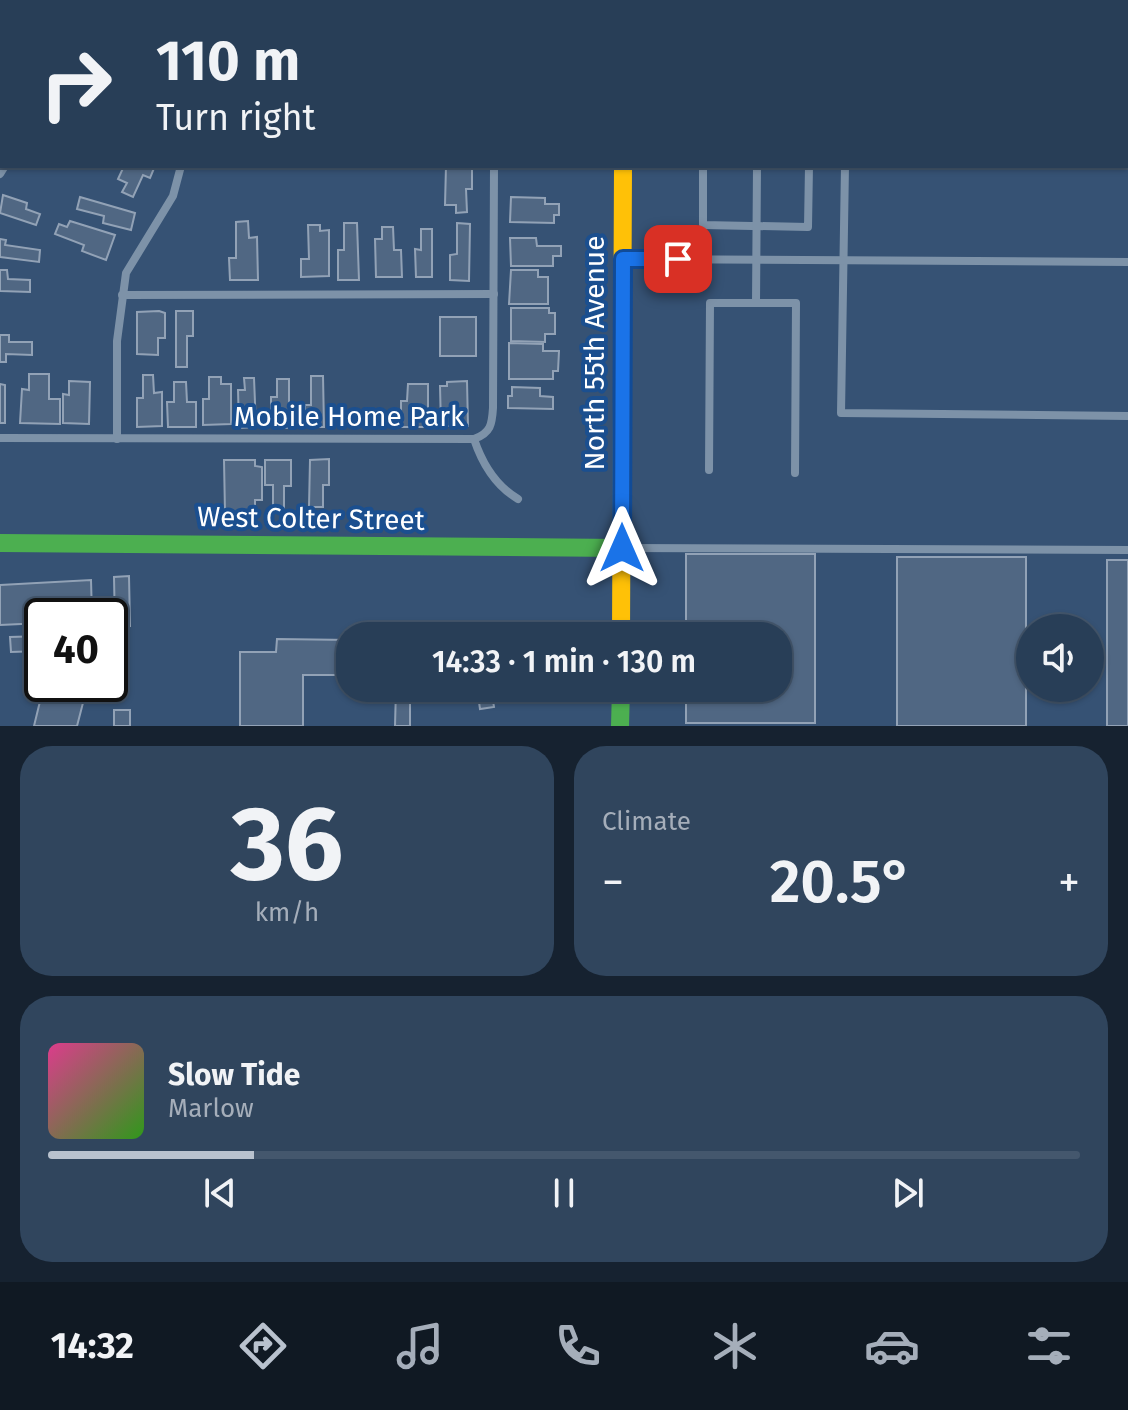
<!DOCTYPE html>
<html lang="en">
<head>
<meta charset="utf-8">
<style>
	:root { --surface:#283e57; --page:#30455d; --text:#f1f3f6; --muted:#a5aeba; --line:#44576d; --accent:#b9c2ce }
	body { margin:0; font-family:"Fira Sans",sans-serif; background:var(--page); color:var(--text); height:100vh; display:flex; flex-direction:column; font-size:30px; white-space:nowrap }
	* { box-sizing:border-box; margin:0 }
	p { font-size:26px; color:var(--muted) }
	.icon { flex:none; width:44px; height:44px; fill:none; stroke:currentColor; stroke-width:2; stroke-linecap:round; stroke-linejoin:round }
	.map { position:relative; height:726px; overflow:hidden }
	.details { display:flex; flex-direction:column; gap:20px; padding:20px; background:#162230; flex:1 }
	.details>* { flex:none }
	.banner { position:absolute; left:0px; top:0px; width:1128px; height:168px; box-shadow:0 2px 6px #0004,0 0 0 2px var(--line); background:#283e57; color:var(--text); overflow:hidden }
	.controls { position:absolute; left:1016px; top:614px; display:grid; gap:16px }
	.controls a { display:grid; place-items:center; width:88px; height:88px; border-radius:50%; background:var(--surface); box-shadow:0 2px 6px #0004,0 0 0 2px var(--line); font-size:40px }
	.speed { position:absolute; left:24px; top:598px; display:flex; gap:16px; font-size:40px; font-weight:700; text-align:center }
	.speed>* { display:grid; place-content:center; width:104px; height:104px; border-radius:50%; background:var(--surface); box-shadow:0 2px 6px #0004,0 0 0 2px var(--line); line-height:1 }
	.speed .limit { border:4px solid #111; border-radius:12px; background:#fff; color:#111 }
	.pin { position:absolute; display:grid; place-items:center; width:68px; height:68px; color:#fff; margin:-34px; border-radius:16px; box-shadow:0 4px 12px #0006 }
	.me { position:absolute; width:88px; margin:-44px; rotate:0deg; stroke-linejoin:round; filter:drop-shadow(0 0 6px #0008) }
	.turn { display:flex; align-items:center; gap:28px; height:168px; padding:0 24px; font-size:36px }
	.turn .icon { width:104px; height:104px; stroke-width:2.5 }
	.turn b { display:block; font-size:56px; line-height:68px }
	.big { font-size:60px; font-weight:600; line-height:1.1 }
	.details .widget { flex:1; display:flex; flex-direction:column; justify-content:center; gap:12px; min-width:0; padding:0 28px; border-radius:32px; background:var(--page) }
	.details .dial { align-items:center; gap:0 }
	.dial b { font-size:104px; line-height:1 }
	.song { display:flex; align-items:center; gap:24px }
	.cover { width:96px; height:96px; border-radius:12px; background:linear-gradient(135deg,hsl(330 70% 55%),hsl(110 70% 35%)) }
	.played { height:8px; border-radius:4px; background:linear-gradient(90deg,var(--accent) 20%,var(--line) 20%) }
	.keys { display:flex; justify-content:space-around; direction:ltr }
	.heat { display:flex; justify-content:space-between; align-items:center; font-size:44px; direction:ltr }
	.details .tiles { flex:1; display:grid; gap:20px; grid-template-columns:1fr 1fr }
	.widget:last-child { grid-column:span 2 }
	.trip { position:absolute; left:336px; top:622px; width:456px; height:80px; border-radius:32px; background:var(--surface); box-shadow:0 2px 6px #0004,0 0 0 2px var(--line); font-weight:600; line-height:80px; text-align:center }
	.menu { display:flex; height:128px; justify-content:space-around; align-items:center; background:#101923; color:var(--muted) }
	.menu .icon { width:56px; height:56px }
	.menu .on { color:var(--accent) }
	.menu b { font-size:36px; color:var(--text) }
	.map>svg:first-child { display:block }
</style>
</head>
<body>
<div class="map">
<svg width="1128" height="726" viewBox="0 0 1128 726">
	<rect width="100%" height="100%" fill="#365274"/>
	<g fill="#506783" stroke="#92a2b6" stroke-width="2">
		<path d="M 124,166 L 155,166 L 150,178 L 143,175 L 133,197 L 122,192 L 127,183 L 118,179 Z"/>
		<path d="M 446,166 L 472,166 L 472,189 L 466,189 L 467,212 L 456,213 L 456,205 L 445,205 Z"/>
		<path d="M 3,195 L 27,203 L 26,209 L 40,214 L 36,225 L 0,213 Z"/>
		<path d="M 80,197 L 135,213 L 131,230 L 103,223 L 104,216 L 77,209 Z"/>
		<path d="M 511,197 L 545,198 L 545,204 L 559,204 L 559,215 L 554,215 L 554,223 L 510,222 Z"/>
		<path d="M 70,221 L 115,235 L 106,260 L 82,251 L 84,245 L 55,234 L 59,224 L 67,227 Z"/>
		<path d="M 248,221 L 249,238 L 257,237 L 258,280 L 230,280 L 229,258 L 236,258 L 236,222 Z"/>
		<path d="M 344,223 L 357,223 L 359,280 L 338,280 L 338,250 L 344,250 Z"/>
		<path d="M 457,223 L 470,224 L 469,281 L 450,280 L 450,255 L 457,254 Z"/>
		<path d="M 308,225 L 320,225 L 320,231 L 329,230 L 329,276 L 301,277 L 301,259 L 309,259 Z"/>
		<path d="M 382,227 L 393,227 L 394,250 L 401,250 L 402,277 L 376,277 L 375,239 L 382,239 Z"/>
		<path d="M 421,229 L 432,229 L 432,277 L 416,277 L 415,249 L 421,250 Z"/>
		<path d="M 510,238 L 536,238 L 537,246 L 561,246 L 561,256 L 553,256 L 553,266 L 511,266 Z"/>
		<path d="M 0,239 L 6,240 L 5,245 L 40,250 L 39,262 L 0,257 Z"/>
		<path d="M 0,270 L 7,270 L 8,279 L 30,280 L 30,292 L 0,291 Z"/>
		<path d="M 511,270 L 538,270 L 538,277 L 548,277 L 548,304 L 509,304 Z"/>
		<path d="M 511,308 L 549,308 L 549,313 L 555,313 L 555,334 L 545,334 L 545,342 L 511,341 Z"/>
		<path d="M 159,311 L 165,313 L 165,338 L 158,338 L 158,355 L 137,354 L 137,312 Z"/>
		<path d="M 176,311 L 193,311 L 193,336 L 187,336 L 187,367 L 176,367 Z"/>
		<rect x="440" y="317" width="36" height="39"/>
		<path d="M 0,335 L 9,335 L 9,342 L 32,342 L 32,355 L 6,354 L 6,362 L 0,362 Z"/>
		<path d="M 509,343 L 543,344 L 543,351 L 559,351 L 558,371 L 553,371 L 553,379 L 509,379 Z"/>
		<path d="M 29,374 L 49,374 L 49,399 L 60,399 L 60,424 L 20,423 L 22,389 L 29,390 Z"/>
		<path d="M 143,375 L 153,375 L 154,393 L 162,392 L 162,426 L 137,427 L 137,398 L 143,398 Z"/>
		<path d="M 311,376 L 323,376 L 324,427 L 305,427 L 305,405 L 311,405 Z"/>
		<path d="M 209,377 L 221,377 L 221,384 L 231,384 L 231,424 L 203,425 L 203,399 L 209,399 Z"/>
		<path d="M 244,378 L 254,378 L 256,427 L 239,428 L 238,390 L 245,390 Z"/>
		<path d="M 277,379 L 289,379 L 289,428 L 278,428 L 278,422 L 271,422 L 271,397 L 277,397 Z"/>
		<path d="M 69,381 L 90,382 L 89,424 L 63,423 L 63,394 L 69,395 Z"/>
		<path d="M 467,381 L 468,426 L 441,426 L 440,386 L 447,386 L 447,382 Z"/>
		<path d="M 174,382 L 186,382 L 187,402 L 196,402 L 196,427 L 168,427 L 167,402 L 174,402 Z"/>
		<path d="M 0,384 L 5,385 L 5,423 L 0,423 Z"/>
		<path d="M 408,384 L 428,384 L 428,409 L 436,410 L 436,427 L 401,427 L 401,401 L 407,401 Z"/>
		<path d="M 512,387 L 540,388 L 540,396 L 553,397 L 553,409 L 508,408 L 508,396 L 512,396 Z"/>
		<path d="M 329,459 L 329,485 L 323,485 L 323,507 L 309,507 L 310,460 Z"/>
		<path d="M 224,460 L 255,460 L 255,466 L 262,467 L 262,500 L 255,500 L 255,512 L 225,512 Z"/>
		<path d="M 265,460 L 291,460 L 291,486 L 284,486 L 284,509 L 273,509 L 273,485 L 265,485 Z"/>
		<path d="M 686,554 L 815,554 L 815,723 L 686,723 L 686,688 L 778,688 L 778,636 L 686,636 Z"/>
		<rect x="897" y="557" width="129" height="169"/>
		<rect x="1107" y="560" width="21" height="166"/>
		<path d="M 129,576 L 130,626 L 115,627 L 114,577 Z"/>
		<path d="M 91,580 L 92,616 L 42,616 L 42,623 L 0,625 L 0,585 Z"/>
		<path d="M 42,636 L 42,651 L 11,652 L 10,637 Z"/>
		<path d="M 277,639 L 350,640 L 350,675 L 303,675 L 303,726 L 240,726 L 240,652 L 276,652 Z"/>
		<path d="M 396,688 L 410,688 L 410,726 L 395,726 Z"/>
		<path d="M 477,688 L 491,688 L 494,707 L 480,709 Z"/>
		<path d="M 43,689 L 84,699 L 77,726 L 34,726 Z"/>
		<rect x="114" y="710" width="16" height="16"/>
	</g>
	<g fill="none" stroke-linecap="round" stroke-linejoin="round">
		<g stroke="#7d92a8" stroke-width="8">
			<path d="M 160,2 L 161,0"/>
			<path d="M 495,2 L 495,0"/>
			<path d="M 1126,138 L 1128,138"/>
			<path d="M 703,166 L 703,225 L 808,227 L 809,166"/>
			<path d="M 845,166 L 841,413 L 1128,416"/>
			<path d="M 0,174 L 5,166"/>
			<path d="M 625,259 L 1128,262"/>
			<path d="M 122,295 L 494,294"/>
			<path d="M 756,303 L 757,166"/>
			<path d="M 0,438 L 474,439 C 491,433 492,424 493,408 L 494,166"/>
			<path d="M 117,439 L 117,341 L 126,273 L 173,196 L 181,166"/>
			<path d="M 474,439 C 482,463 496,486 518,499"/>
			<path d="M 709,470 L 710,303 L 796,303 L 795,473"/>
			<path d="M 625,548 L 1128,550"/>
		</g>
		<g stroke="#4caf50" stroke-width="18">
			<path d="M 0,543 L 622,548"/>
			<path d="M 620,726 L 621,688"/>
		</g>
		<g stroke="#ffc107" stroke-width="18">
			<path d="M 623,0 L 623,2"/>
			<path d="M 621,636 L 623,166"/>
		</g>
	</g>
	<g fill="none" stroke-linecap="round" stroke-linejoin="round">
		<g stroke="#114b97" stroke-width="20">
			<path id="route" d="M 622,548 L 623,259 L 678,259"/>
		</g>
		<use href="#route" stroke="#1a73e8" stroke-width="14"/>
	</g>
	<g text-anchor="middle" stroke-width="8" stroke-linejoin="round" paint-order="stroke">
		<g font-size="28" fill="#fff" stroke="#1b4f8f">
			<text transform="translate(594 353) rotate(-90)" y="10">North 55th Avenue</text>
			<text x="349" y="426">Mobile Home Park</text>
			<text transform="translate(311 518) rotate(1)" y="10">West Colter Street</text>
		</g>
	</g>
</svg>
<div class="controls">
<a><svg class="icon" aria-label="sound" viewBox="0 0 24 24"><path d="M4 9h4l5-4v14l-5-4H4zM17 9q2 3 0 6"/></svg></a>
</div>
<div class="speed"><div class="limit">40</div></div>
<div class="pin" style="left:678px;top:259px;background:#d93025"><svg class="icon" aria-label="arrive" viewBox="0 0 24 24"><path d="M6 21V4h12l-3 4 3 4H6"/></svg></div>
<svg class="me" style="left:622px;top:548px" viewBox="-20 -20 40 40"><path d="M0-17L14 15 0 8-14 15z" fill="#1a73e8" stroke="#fff" stroke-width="4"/></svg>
<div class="trip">14:33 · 1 min · 130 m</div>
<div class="banner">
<div class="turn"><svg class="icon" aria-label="right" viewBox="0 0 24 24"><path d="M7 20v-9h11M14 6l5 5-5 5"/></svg><div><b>110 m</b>Turn right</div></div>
</div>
</div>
<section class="details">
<div class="tiles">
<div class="widget dial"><b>36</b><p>km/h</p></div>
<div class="widget"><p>Climate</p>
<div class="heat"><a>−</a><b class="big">20.5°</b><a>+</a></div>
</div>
<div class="widget">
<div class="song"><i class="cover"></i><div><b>Slow Tide</b><p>Marlow</p></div></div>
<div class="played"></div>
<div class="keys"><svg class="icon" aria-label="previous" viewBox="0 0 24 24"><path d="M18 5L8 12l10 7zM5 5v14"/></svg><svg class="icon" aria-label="pause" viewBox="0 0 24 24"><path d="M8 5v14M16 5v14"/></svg><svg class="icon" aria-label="next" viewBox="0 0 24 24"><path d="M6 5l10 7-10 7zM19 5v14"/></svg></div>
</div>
</div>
</section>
<nav class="menu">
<b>14:32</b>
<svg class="icon on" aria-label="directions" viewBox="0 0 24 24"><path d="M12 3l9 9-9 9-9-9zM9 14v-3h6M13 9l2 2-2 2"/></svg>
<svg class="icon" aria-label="music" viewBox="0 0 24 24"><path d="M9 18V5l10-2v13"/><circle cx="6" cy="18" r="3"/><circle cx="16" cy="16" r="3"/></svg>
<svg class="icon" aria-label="phone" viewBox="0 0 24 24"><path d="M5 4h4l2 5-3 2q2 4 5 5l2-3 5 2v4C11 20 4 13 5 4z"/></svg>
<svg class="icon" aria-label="climate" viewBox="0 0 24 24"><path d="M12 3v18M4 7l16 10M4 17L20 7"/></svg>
<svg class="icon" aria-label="car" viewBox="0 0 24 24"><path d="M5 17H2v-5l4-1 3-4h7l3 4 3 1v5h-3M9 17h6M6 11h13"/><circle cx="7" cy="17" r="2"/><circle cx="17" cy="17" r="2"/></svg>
<svg class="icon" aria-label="filters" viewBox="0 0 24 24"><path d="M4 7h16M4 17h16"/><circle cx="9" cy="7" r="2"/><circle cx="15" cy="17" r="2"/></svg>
</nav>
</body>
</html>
